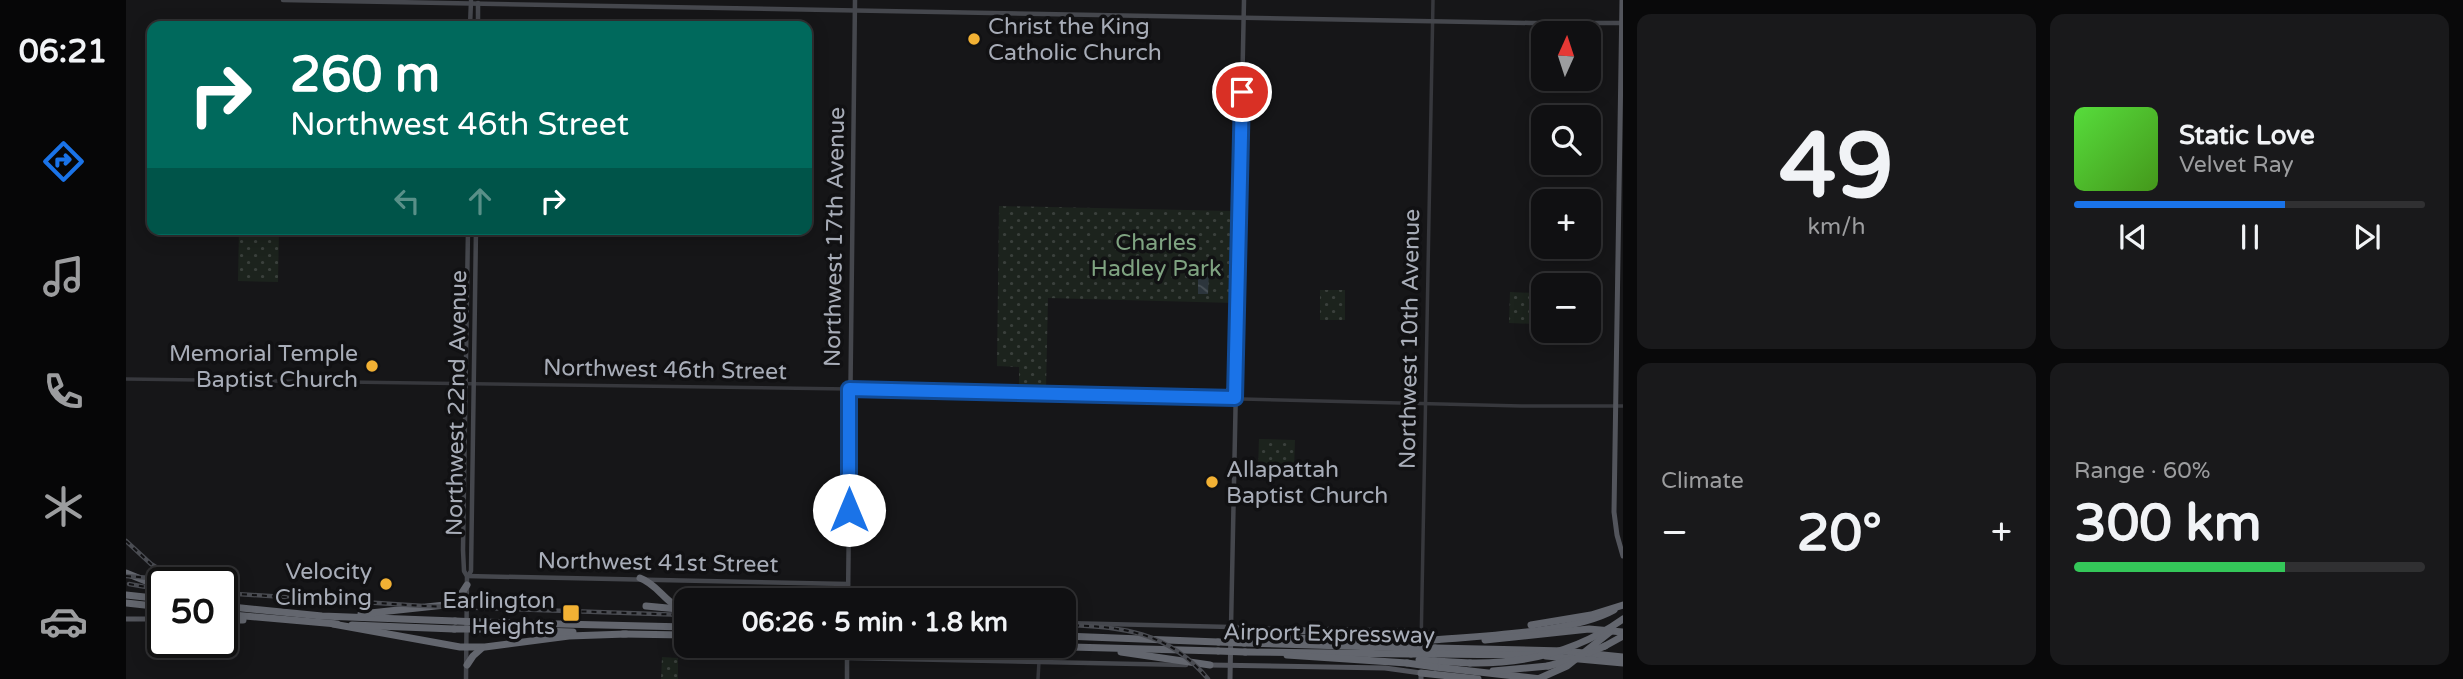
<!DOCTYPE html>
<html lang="en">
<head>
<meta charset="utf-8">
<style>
	:root { --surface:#101012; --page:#19191b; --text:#f1f3f6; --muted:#9c9d9f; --line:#303032; --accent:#1a73e8 }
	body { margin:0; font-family:"Varela Round",sans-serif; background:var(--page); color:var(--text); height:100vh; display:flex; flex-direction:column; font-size:26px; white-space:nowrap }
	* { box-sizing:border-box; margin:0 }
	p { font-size:23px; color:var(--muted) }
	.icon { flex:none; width:38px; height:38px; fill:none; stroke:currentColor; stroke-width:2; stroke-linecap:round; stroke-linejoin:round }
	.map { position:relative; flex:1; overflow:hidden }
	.panel { display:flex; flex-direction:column; gap:14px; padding:14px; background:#09090a; width:840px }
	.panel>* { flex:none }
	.guide { position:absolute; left:21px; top:21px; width:665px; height:214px; border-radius:14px; box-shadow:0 4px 18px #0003,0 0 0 2px var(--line); background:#00695c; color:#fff; overflow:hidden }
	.needle { width:46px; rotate:3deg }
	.controls { position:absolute; left:1405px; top:21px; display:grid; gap:14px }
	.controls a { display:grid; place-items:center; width:70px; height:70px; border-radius:14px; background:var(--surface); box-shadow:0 4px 18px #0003,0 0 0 2px var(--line); font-size:35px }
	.speed { position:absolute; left:21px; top:567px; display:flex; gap:14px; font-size:35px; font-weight:700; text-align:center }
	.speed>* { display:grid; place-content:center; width:91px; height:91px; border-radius:50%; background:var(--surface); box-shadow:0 4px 18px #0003,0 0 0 2px var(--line); line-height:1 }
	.speed .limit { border:4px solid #111; border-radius:10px; background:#fff; color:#111 }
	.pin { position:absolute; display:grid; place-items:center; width:60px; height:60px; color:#fff; margin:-30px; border:4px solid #fff; border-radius:50%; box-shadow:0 2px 7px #0007 }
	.me { position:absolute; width:77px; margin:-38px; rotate:0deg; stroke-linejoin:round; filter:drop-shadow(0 0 5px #0008) }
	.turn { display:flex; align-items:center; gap:24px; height:147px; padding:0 28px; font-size:32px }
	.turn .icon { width:91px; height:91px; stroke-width:2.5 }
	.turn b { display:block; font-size:49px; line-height:60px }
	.lanes { display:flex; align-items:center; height:66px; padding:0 28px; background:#0003; justify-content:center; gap:35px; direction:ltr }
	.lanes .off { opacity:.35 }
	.big { font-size:52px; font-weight:800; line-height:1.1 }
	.panel .widget { flex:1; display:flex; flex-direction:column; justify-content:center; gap:10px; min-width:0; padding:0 24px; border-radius:14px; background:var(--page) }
	.panel .dial { align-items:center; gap:0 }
	.dial b { font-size:91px; line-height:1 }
	.song { display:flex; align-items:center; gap:21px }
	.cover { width:84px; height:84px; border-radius:10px; background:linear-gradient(135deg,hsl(110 70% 55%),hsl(100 70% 35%)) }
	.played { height:7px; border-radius:4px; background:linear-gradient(90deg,var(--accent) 60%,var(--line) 60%) }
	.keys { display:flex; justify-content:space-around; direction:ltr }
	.heat { display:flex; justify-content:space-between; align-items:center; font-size:38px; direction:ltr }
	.charge { height:10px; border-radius:5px; background:linear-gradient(90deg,#34c759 60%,var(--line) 0) }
	.panel .tiles { flex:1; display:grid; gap:14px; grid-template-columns:repeat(2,1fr) }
	.trip { position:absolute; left:548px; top:588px; width:402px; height:70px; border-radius:14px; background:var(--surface); box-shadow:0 4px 18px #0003,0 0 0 2px var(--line); font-weight:800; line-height:70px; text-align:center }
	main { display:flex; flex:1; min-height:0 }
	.dock { display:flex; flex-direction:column; width:126px; justify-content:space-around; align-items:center; background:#060607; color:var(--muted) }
	.dock .icon { width:49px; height:49px }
	.dock .on { color:var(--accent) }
	.dock b { font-size:32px; color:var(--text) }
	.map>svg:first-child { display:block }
</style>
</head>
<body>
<main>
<nav class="dock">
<b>06:21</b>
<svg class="icon on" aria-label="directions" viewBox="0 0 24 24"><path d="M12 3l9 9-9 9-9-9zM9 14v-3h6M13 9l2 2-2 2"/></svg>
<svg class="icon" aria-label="music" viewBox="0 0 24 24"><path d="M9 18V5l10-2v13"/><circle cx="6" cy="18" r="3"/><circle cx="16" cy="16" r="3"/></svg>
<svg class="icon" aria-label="phone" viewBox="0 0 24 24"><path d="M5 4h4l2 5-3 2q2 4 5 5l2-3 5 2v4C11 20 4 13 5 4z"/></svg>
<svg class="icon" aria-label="climate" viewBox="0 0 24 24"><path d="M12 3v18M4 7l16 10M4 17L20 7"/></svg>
<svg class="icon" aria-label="car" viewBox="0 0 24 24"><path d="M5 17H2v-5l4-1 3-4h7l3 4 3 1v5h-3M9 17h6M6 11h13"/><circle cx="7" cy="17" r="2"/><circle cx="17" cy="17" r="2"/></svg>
</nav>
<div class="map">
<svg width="1497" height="679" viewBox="0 0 1497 679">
	<defs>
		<pattern id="park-dots" width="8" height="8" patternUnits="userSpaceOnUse" patternTransform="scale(1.75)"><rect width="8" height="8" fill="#1c231d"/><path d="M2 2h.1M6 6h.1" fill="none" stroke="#3a403c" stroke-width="1.8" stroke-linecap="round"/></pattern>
		<pattern id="water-waves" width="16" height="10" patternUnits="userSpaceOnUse" patternTransform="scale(1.75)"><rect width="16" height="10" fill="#2c353c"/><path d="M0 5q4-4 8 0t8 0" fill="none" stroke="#485056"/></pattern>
	</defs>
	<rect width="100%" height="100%" fill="#161618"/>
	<g fill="url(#park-dots)">
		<path d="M 873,206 L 1107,211 L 1110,214 L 1108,303 L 922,298 L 920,389 L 893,389 L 893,367 L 871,366 Z"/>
		<path d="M 113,229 L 153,229 L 152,282 L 112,281 Z"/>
		<rect x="1194" y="290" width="25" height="30"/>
		<path d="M 1384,292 L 1409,293 L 1409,324 L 1383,323 Z"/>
		<path d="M 1133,439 L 1169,440 L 1168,470 L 1132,469 Z"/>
		<path d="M 536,657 L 552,658 L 552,679 L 535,679 Z"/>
	</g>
	<path fill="url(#water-waves)" d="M 1072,270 L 1083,271 L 1082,294 L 1072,294 Z"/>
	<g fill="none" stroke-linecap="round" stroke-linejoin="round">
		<g stroke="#37383d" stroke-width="3.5">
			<path d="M 0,379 L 723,389 L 1395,406 L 1497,406"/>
			<path d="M 1295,649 L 1307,0"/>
			<path d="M 912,679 L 913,661"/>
		</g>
		<g stroke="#45474d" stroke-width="4.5">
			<path d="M 157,0 L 1405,23 L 1496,23"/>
			<path d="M 344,26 L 345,1"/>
			<path d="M 352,26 L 352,3"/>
			<path d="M 341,576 L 722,584"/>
			<path d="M 342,576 L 345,571 L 350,229"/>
			<path d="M 722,600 L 729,0"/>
			<path d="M 938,623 L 1105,627 L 1118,0"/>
			<path d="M 1202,629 L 1291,631"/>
			<path d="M 721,658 L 1060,665"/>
			<path d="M 340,679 L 341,576 L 338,571 L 337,550 L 342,229"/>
			<path d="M 721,679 L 721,646"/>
		</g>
		<g stroke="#53555c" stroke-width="5">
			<path d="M 1496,0 L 1488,512 L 1491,535 L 1497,556"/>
			<path d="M 0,619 L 37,619"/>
			<path d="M 1084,665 L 1259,668 L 1295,673 L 1295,679"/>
			<path d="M 1104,679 L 1105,627 L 1161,630"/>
		</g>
		<g stroke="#63666e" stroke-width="7">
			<path d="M 0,573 L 37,588"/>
			<path d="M 514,578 C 533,585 540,605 560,610"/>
			<path d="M 0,595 L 37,599"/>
			<path d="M 0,603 L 37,607"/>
			<path d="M 324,605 L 341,604"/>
			<path d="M 96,606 L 196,616 L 329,621"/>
			<path d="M 520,606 L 552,609"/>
			<path d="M 96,614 L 211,624"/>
			<path d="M 235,614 L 319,605 L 332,599 L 341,585"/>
			<path d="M 96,620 L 117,620"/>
			<path d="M 353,622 L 560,627"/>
			<path d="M 207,624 L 334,647 L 359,647 L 443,636 L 500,634"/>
			<path d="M 226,625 L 328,629"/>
			<path d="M 353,629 L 447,632"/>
			<path d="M 1161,630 L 1204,632"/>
			<path d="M 497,634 L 560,635"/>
			<path d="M 938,636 L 1092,642"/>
			<path d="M 1160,639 L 1285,635"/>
			<path d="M 1306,640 C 1354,636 1447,633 1488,610"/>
			<path d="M 1359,640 L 1463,629 L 1497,632"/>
			<path d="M 1220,642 L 1285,640"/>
			<path d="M 1118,643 L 1285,648"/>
			<path d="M 908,646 L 1092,651"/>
			<path d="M 1479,646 L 1497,636"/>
			<path d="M 1309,648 L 1438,651 L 1497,657"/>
			<path d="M 995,652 L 1084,665"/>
			<path d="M 1119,652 L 1285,654"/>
			<path d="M 1307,654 L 1408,655"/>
			<path d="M 1161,655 L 1281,663"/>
			<path d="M 1420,656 L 1497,663"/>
			<path d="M 1309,661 L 1344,663"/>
			<path d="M 341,665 L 347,656 L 356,648"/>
			<path d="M 1309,667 L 1415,679"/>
			<path d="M 1367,671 L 1422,666"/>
			<path d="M 1295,673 L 1352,679"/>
		</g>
		<g stroke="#4a4c52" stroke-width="4.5">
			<g id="rail">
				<path d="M 0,541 L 25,564 L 46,577"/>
				<path d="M 0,576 L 85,583"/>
				<path d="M 3,584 L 37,590"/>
				<path d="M 96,593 L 298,606 L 560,615"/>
				<path d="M 938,625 C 995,626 1043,632 1082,679"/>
			</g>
		</g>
		<use href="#rail" stroke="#111113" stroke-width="2" stroke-dasharray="5" stroke-linecap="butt"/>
		<g stroke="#63666e" stroke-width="7">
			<path d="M 329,621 L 353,622"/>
			<path d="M 1405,625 L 1465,615 L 1497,605"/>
			<path d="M 328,629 L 353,629"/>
			<path d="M 1285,635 L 1306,634"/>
			<path d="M 1285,640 L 1306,640"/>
			<path d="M 1092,642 L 1118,643"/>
			<path d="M 1285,648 L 1309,648"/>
			<path d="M 1092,651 L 1119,652"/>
			<path d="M 1462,653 L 1479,646"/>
			<path d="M 1285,654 L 1307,654"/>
			<path d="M 1293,660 L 1309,661"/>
			<path d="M 1281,663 L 1309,667"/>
			<path d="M 1344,663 C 1399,664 1452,651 1497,619"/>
			<path d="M 1422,666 L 1448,659"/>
			<path d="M 1412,679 L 1441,666 L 1484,632"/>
		</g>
	</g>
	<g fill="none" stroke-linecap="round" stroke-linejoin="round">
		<g stroke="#114b97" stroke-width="18">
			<path id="route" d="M 723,510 L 723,389 L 1109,398 L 1116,92"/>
		</g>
		<use href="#route" stroke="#1a73e8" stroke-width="12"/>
	</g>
	<g fill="#f2b134" stroke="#111113" stroke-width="2.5">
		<circle cx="848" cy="39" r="7"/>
		<circle cx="246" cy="366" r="7"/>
		<circle cx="1086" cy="482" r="7"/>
		<circle cx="260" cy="584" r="7"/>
		<rect x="436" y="604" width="18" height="18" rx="3.5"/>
	</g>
	<g text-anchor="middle" stroke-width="7" stroke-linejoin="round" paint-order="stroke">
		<g font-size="23" fill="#a8adb8" stroke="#111113" text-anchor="end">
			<text x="862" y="34" text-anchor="start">Christ the King<tspan x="862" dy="26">Catholic Church</tspan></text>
			<text x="232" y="361">Memorial Temple<tspan x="232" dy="26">Baptist Church</tspan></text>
			<text x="1100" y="477" text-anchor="start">Allapattah<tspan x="1100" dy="26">Baptist Church</tspan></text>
			<text x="246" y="579">Velocity<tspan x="246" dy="26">Climbing</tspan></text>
			<text x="429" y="608">Earlington<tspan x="429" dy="26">Heights</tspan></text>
		</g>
		<g font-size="23" fill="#a8adb8" stroke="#111113">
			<text transform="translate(708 237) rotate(-89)" y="8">Northwest 17th Avenue</text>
			<text transform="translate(1283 339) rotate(-89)" y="8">Northwest 10th Avenue</text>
			<text transform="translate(539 369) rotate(1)" y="8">Northwest 46th Street</text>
			<text transform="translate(330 403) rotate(-89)" y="8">Northwest 22nd Avenue</text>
			<text transform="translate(532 562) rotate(1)" y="8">Northwest 41st Street</text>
			<text transform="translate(1203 633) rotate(1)" y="8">Airport Expressway</text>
		</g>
		<g font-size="23" fill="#7fa381" stroke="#111113">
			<text x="1030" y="250">Charles<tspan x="1030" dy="26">Hadley Park</tspan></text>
		</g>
	</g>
</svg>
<div class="controls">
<a><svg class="needle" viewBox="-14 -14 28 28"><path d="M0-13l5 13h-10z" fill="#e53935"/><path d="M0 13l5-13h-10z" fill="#9c9d9f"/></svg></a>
<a><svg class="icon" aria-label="search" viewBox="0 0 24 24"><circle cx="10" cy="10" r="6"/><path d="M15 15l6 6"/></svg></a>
<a>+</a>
<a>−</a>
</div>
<div class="speed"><div class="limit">50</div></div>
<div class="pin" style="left:1116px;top:92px;background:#d93025"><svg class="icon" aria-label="arrive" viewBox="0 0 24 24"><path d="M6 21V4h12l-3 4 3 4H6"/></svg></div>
<svg class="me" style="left:723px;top:510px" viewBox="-20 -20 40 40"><circle r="19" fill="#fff"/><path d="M0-13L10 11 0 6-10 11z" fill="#1a73e8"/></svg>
<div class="trip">06:26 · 5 min · 1.8 km</div>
<div class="guide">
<div class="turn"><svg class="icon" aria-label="right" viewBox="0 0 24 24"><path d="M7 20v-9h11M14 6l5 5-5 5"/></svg><div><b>260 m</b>Northwest 46th Street</div></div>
<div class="lanes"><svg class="icon off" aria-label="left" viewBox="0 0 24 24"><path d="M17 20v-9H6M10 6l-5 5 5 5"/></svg><svg class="icon off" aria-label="ahead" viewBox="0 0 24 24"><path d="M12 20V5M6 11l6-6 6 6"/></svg><svg class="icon" aria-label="right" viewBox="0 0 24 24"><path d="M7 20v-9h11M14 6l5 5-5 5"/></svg></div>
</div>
</div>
<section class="panel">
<div class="tiles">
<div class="widget dial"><b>49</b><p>km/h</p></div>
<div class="widget">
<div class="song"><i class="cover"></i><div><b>Static Love</b><p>Velvet Ray</p></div></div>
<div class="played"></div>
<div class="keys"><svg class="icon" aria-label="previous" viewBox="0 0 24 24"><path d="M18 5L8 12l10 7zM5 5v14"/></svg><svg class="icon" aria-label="pause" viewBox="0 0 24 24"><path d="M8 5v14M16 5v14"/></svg><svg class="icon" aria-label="next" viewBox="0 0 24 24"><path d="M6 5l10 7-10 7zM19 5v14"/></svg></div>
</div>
<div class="widget"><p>Climate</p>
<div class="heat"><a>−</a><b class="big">20°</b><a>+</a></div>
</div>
<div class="widget"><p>Range · 60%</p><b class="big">300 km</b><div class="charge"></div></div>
</div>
</section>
</main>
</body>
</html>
